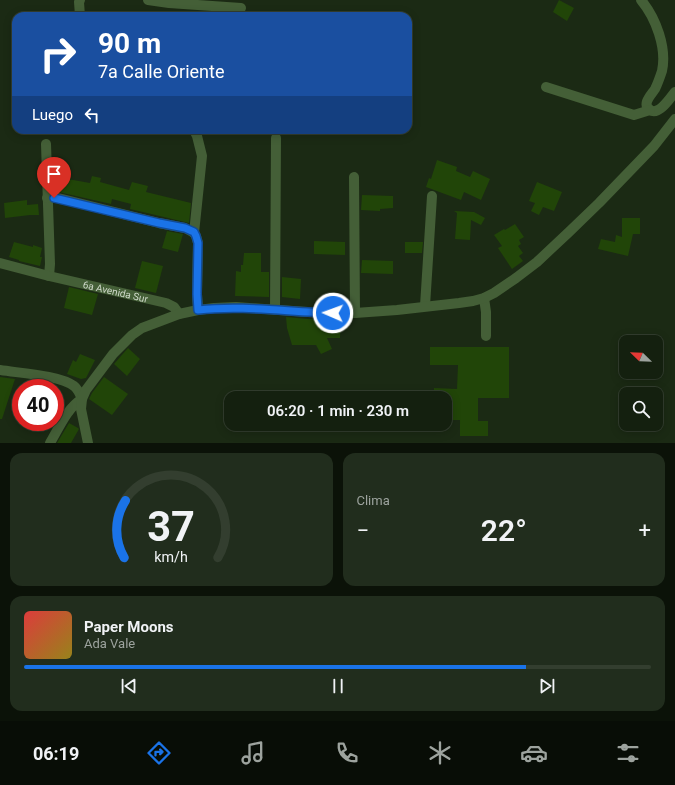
<!DOCTYPE html>
<html lang="es">
<head>
<meta charset="utf-8">
<style>
	:root { --surface:#14200f; --page:#212d1d; --text:#f1f3f6; --muted:#9da39e; --line:#333e2f; --accent:#1a73e8 }
	body { margin:0; font-family:Roboto,sans-serif; background:var(--page); color:var(--text); height:100vh; display:flex; flex-direction:column; font-size:15px; white-space:nowrap }
	* { box-sizing:border-box; margin:0 }
	p { font-size:13px; color:var(--muted) }
	.icon { flex:none; width:22px; height:22px; fill:none; stroke:currentColor; stroke-width:2; stroke-linecap:round; stroke-linejoin:round }
	.map { position:relative; height:443px; overflow:hidden }
	.side { display:flex; flex-direction:column; gap:10px; padding:10px; background:#0b1208; flex:1 }
	.side>* { flex:none }
	.guide { position:absolute; left:12px; top:12px; width:400px; height:122px; border-radius:12px; box-shadow:0 2px 10px #0003,0 0 0 1px var(--line); background:#1a4fa0; color:#fff; overflow:hidden }
	.needle { width:26px; rotate:293deg }
	.controls { position:absolute; left:619px; top:335px; display:grid; gap:8px }
	.controls a { display:grid; place-items:center; width:44px; height:44px; border-radius:8px; background:var(--surface); box-shadow:0 2px 10px #0003,0 0 0 1px var(--line); font-size:20px }
	.speed { position:absolute; left:12px; top:379px; display:flex; gap:8px; font-size:20px; font-weight:700; text-align:center }
	.speed>* { display:grid; place-content:center; width:52px; height:52px; border-radius:50%; background:var(--surface); box-shadow:0 2px 10px #0003,0 0 0 1px var(--line); line-height:1 }
	.speed .limit { border:6px solid #d22; background:#fff; color:#111 }
	.pin { position:absolute; display:grid; place-items:center; width:34px; height:34px; color:#fff; margin:-41px -17px; border-radius:50% 50% 50% 0; rotate:-45deg; box-shadow:0 0 4px #0007 }
	.pin .icon { rotate:45deg }
	.me { position:absolute; width:44px; margin:-22px; rotate:272deg; stroke-linejoin:round; filter:drop-shadow(0 0 3px #0008) }
	.turn { display:flex; align-items:center; gap:14px; height:84px; padding:0 20px; font-size:18px }
	.turn .icon { width:52px; height:52px; stroke-width:2.5 }
	.turn b { display:block; font-size:28px; line-height:34px }
	.then { display:flex; align-items:center; height:38px; padding:0 20px; background:#0003; gap:8px; font-size:15px }
	.big { font-size:30px; font-weight:600; line-height:1.1 }
	.side .card { flex:1; display:flex; flex-direction:column; justify-content:center; gap:6px; min-width:0; padding:0 14px; border-radius:12px; background:var(--page) }
	.side .dial { align-items:center; gap:0 }
	.dial svg { height:104px; overflow:visible; fill:none; stroke:var(--line); stroke-width:7; stroke-linecap:round; text-anchor:middle }
	.dial text { fill:var(--text); stroke:none }
	.song { display:flex; align-items:center; gap:12px }
	.cover { width:48px; height:48px; border-radius:6px; background:linear-gradient(135deg,hsl(0 70% 55%),hsl(50 70% 35%)) }
	.played { height:4px; border-radius:2px; background:linear-gradient(90deg,var(--accent) 80%,var(--line) 80%) }
	.keys { display:flex; justify-content:space-around; direction:ltr }
	.heat { display:flex; justify-content:space-between; align-items:center; font-size:22px; direction:ltr }
	.side .tiles { flex:1; display:grid; gap:10px; grid-template-columns:1fr 1fr }
	.card:last-child { grid-column:span 2 }
	.trip { position:absolute; left:224px; top:391px; width:228px; height:40px; border-radius:12px; background:var(--surface); box-shadow:0 2px 10px #0003,0 0 0 1px var(--line); font-weight:600; line-height:40px; text-align:center }
	.dock { display:flex; height:64px; justify-content:space-around; align-items:center; background:#080d06; color:var(--muted) }
	.dock .icon { width:28px; height:28px }
	.dock .active { color:var(--accent) }
	.dock b { font-size:18px; color:var(--text) }
	.map>svg:first-child { display:block }
</style>
</head>
<body>
<div class="map">
<svg width="675" height="443" viewBox="0 0 675 443">
	<rect width="100%" height="100%" fill="#1b2a14"/>
	<g fill="#214508">
		<path d="M 559,0 L 574,8 L 567,21 L 553,12 Z"/>
		<path d="M 437,160 L 457,167 L 456,171 L 470,177 L 473,171 L 490,179 L 481,200 L 464,192 L 461,200 L 426,187 L 429,178 L 431,179 Z"/>
		<path d="M 56,166 L 64,168 L 62,178 L 90,183 L 92,176 L 101,178 L 100,182 L 129,190 L 132,182 L 148,186 L 146,192 L 191,203 L 189,223 L 130,209 L 131,204 L 112,199 L 111,204 L 54,191 L 54,176 Z"/>
		<path d="M 537,182 L 562,192 L 554,211 L 543,207 L 539,215 L 531,211 L 535,203 L 529,201 Z"/>
		<path d="M 362,195 L 393,196 L 393,208 L 380,209 L 380,211 L 361,210 Z"/>
		<path d="M 27,200 L 27,205 L 38,204 L 39,215 L 30,215 L 5,218 L 4,203 Z"/>
		<path d="M 454,211 L 474,212 L 485,218 L 481,225 L 471,220 L 470,240 L 455,239 L 457,213 Z"/>
		<path d="M 622,218 L 640,218 L 640,234 L 633,234 L 628,256 L 598,249 L 601,239 L 615,242 L 616,235 L 622,237 Z"/>
		<path d="M 515,224 L 524,237 L 519,240 L 521,244 L 518,246 L 523,253 L 519,256 L 523,261 L 512,269 L 498,248 L 502,246 L 494,235 L 504,229 L 505,230 Z"/>
		<path d="M 167,231 L 183,234 L 178,252 L 162,248 Z"/>
		<path d="M 314,241 L 345,242 L 345,255 L 314,254 Z"/>
		<path d="M 14,242 L 33,247 L 33,245 L 42,248 L 40,257 L 42,257 L 40,266 L 19,261 L 19,260 L 9,257 Z"/>
		<path d="M 405,242 L 423,242 L 422,253 L 405,253 Z"/>
		<path d="M 244,253 L 261,253 L 261,272 L 269,272 L 269,297 L 235,296 L 236,271 L 241,272 L 241,265 L 243,265 Z"/>
		<path d="M 362,260 L 393,261 L 393,274 L 361,273 Z"/>
		<path d="M 142,261 L 163,266 L 156,293 L 135,288 Z"/>
		<path d="M 282,277 L 301,279 L 300,299 L 282,297 Z"/>
		<path d="M 69,287 L 98,294 L 92,315 L 64,308 Z"/>
		<path d="M 286,317 L 308,319 L 341,320 L 340,338 L 327,338 L 332,349 L 321,354 L 316,345 L 292,345 L 287,328 Z"/>
		<path d="M 430,347 L 509,347 L 509,398 L 478,398 L 478,421 L 488,421 L 488,436 L 460,436 L 460,420 L 445,420 L 445,398 L 434,398 L 434,388 L 457,389 L 458,365 L 430,365 Z"/>
		<path d="M 128,348 L 140,359 L 127,376 L 114,364 Z"/>
		<path d="M 80,354 L 95,360 L 86,378 L 81,379 L 67,374 L 73,360 L 76,362 Z"/>
		<path d="M 0,377 L 15,379 L 2,419 L 0,419 Z"/>
		<path d="M 104,377 L 128,394 L 112,415 L 89,399 L 92,393 Z"/>
		<path d="M 69,423 L 78,428 L 79,429 L 71,443 L 57,443 Z"/>
	</g>
	<g fill="none" stroke-linecap="round" stroke-linejoin="round">
		<g stroke="#445f37" stroke-width="10">
			<path d="M 80,0 L 79,2 L 80,16"/>
			<path d="M 148,0 L 169,3 L 241,8"/>
			<path d="M 641,0 C 656,18 667,48 662,71 C 660,77 658,83 655,89 C 652,94 641,104 650,110 C 659,116 670,98 675,92"/>
			<path d="M 546,87 L 634,115 L 650,110"/>
			<path d="M 194,130 L 197,136 L 202,156 L 194,233"/>
			<path d="M 46,144 L 50,264 L 49,276"/>
			<path d="M 354,177 L 355,313"/>
			<path d="M 47,198 L 54,197 L 159,223 L 185,228 L 194,233"/>
			<path d="M 194,233 L 196,236 L 198,243 L 197,294 L 198,310"/>
			<path id="s1" d="M 0,263 L 49,276 L 166,303 L 174,307 L 179,314"/>
			<path d="M 484,298 L 486,312 L 486,336"/>
			<path d="M 425,306 L 432,196"/>
			<path d="M 275,310 L 276,138"/>
			<path d="M 0,370 C 18,373 60,375 74,386 C 78,389 80,394 82,399 C 67,408 59,428 50,443"/>
		</g>
		<path stroke="#445f37" stroke-width="10" d="M 88,443 L 81,409 L 82,399 L 86,390 L 113,354 L 132,335 L 142,328 L 179,314 L 198,310 L 214,308 L 236,307 L 322,313 L 355,313 L 397,310 L 459,303 L 473,301 L 484,298 L 494,293 L 516,278 L 537,262 L 569,232 L 599,203 L 654,146 L 675,119"/>
	</g>
	<g fill="none" stroke-linecap="round" stroke-linejoin="round">
		<g stroke="#114b97" stroke-width="10">
			<path id="route" d="M 54,198 L 159,223 L 185,228 L 194,232 L 196,236 L 198,243 L 197,294 L 198,310 C 243,305 288,312 333,313"/>
		</g>
		<use href="#route" stroke="#1a73e8" stroke-width="7"/>
	</g>
	<g text-anchor="middle" stroke-width="4" stroke-linejoin="round" paint-order="stroke">
		<g font-size="10" fill="#cfd9ca" stroke="#0a1107">
			<text dy="4" stroke="none"><textPath href="#s1" startOffset="119">6a Avenida Sur</textPath></text>
		</g>
	</g>
</svg>
<div class="controls">
<a><svg class="needle" viewBox="-14 -14 28 28"><path d="M0-13l5 13h-10z" fill="#e53935"/><path d="M0 13l5-13h-10z" fill="#9da39e"/></svg></a>
<a><svg class="icon" aria-label="search" viewBox="0 0 24 24"><circle cx="10" cy="10" r="6"/><path d="M15 15l6 6"/></svg></a>
</div>
<div class="speed"><div class="limit">40</div></div>
<div class="pin" style="left:54px;top:198px;background:#d93025"><svg class="icon" aria-label="arrive" viewBox="0 0 24 24"><path d="M6 21V4h12l-3 4 3 4H6"/></svg></div>
<svg class="me" style="left:333px;top:313px" viewBox="-20 -20 40 40"><circle r="17" fill="#1a73e8" stroke="#fff" stroke-width="3"/><path d="M0-11L8 9 0 5-8 9z" fill="#fff"/></svg>
<div class="trip">06:20 · 1 min · 230 m</div>
<div class="guide">
<div class="turn"><svg class="icon" aria-label="right" viewBox="0 0 24 24"><path d="M7 20v-9h11M14 6l5 5-5 5"/></svg><div><b>90 m</b>7a Calle Oriente</div></div>
<div class="then">Luego<svg class="icon" aria-label="left" viewBox="0 0 24 24"><path d="M17 20v-9H6M10 6l-5 5 5 5"/></svg></div>
</div>
</div>
<section class="side">
<div class="tiles">
<div class="card dial"><svg viewBox="0 0 100 80">
<path d="M14 69A42 42 0 1 1 86 69"/>
<path d="M14 69A42 42 0 0 1 15 25" stroke="#1a73e8"/>
<text x="50" y="56" font-size="32" font-weight="700">37</text>
<text x="50" y="72" font-size="11">km/h</text>
</svg></div>
<div class="card"><p>Clima</p>
<div class="heat"><a>−</a><b class="big">22°</b><a>+</a></div>
</div>
<div class="card">
<div class="song"><i class="cover"></i><div><b>Paper Moons</b><p>Ada Vale</p></div></div>
<div class="played"></div>
<div class="keys"><svg class="icon" aria-label="previous" viewBox="0 0 24 24"><path d="M18 5L8 12l10 7zM5 5v14"/></svg><svg class="icon" aria-label="pause" viewBox="0 0 24 24"><path d="M8 5v14M16 5v14"/></svg><svg class="icon" aria-label="next" viewBox="0 0 24 24"><path d="M6 5l10 7-10 7zM19 5v14"/></svg></div>
</div>
</div>
</section>
<nav class="dock">
<b>06:19</b>
<svg class="icon active" aria-label="directions" viewBox="0 0 24 24"><path d="M12 3l9 9-9 9-9-9zM9 14v-3h6M13 9l2 2-2 2"/></svg>
<svg class="icon" aria-label="music" viewBox="0 0 24 24"><path d="M9 18V5l10-2v13"/><circle cx="6" cy="18" r="3"/><circle cx="16" cy="16" r="3"/></svg>
<svg class="icon" aria-label="phone" viewBox="0 0 24 24"><path d="M5 4h4l2 5-3 2q2 4 5 5l2-3 5 2v4C11 20 4 13 5 4z"/></svg>
<svg class="icon" aria-label="climate" viewBox="0 0 24 24"><path d="M12 3v18M4 7l16 10M4 17L20 7"/></svg>
<svg class="icon" aria-label="car" viewBox="0 0 24 24"><path d="M5 17H2v-5l4-1 3-4h7l3 4 3 1v5h-3M9 17h6M6 11h13"/><circle cx="7" cy="17" r="2"/><circle cx="17" cy="17" r="2"/></svg>
<svg class="icon" aria-label="filters" viewBox="0 0 24 24"><path d="M4 7h16M4 17h16"/><circle cx="9" cy="7" r="2"/><circle cx="15" cy="17" r="2"/></svg>
</nav>
</body>
</html>
